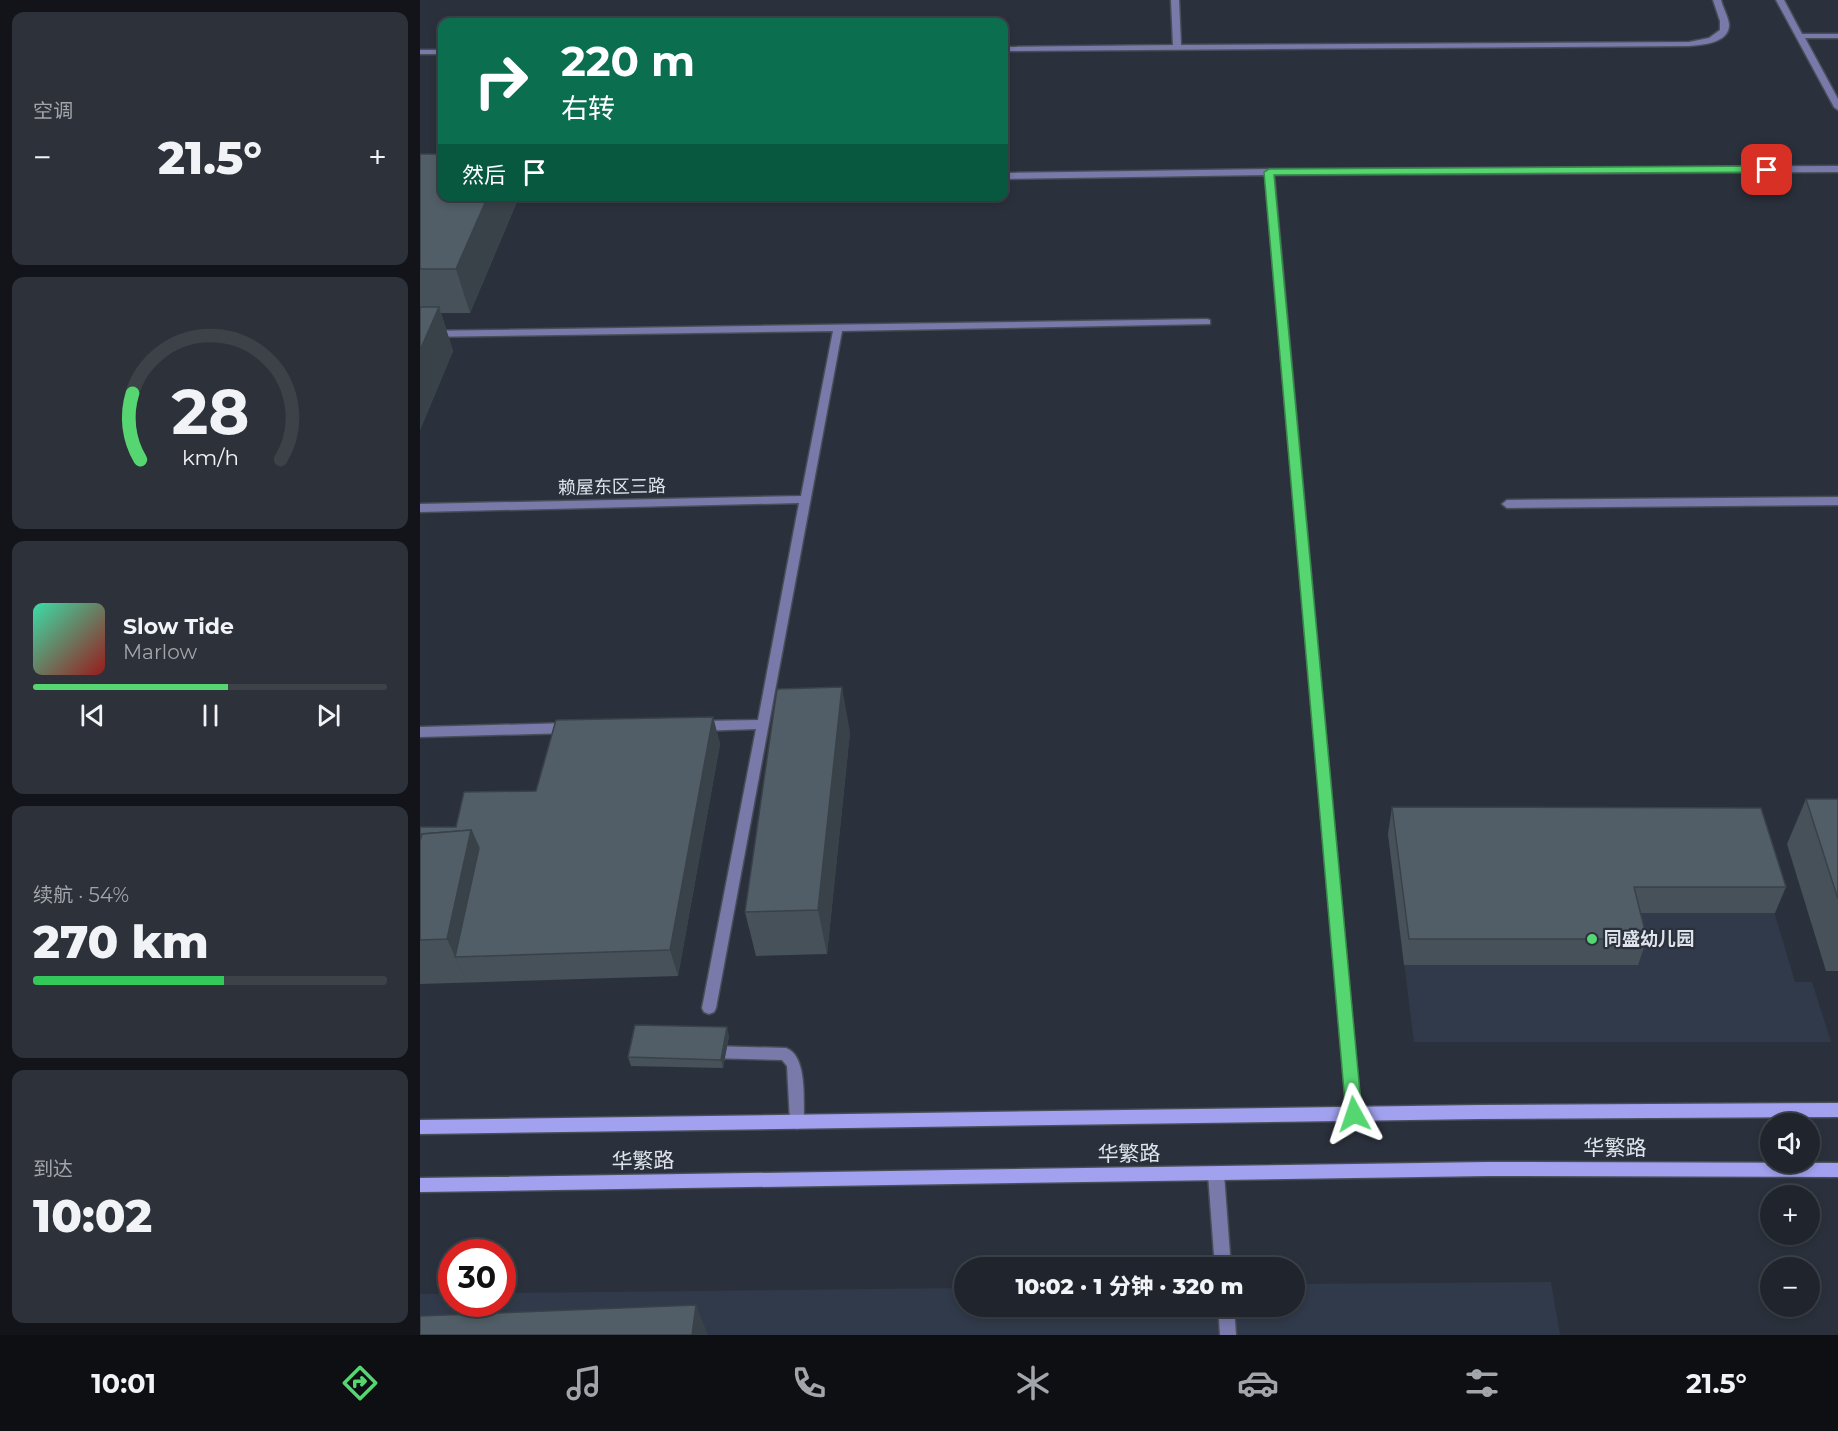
<!DOCTYPE html>
<html lang="zh">
<head>
<meta charset="utf-8">
<style>
	:root { --surface:#20252d; --page:#2d3139; --text:#f1f3f6; --muted:#a2a5aa; --line:#3d4249; --accent:#55d671 }
	body { margin:0; font-family:Montserrat,"Noto Sans SC",sans-serif; background:var(--page); color:var(--text); height:100vh; display:flex; flex-direction:column; font-size:22px; white-space:nowrap }
	* { box-sizing:border-box; margin:0 }
	p { font-size:20px; color:var(--muted) }
	.icon { flex:none; width:33px; height:33px; fill:none; stroke:currentColor; stroke-width:2; stroke-linecap:round; stroke-linejoin:round }
	.map { position:relative; flex:1; overflow:hidden }
	.drawer { display:flex; flex-direction:column; gap:12px; padding:12px; background:#121419; width:420px }
	.drawer>* { flex:none }
	.banner { position:absolute; left:18px; top:18px; width:570px; height:183px; border-radius:12px; box-shadow:0 3px 9px #0003,0 0 0 2px var(--line); background:#0b6e4f; color:#fff; overflow:hidden }
	.controls { position:absolute; left:1340px; top:1113px; display:grid; gap:12px }
	.controls a { display:grid; place-items:center; width:60px; height:60px; border-radius:50%; background:var(--surface); box-shadow:0 3px 9px #0003,0 0 0 2px var(--line); font-size:30px }
	.speed { position:absolute; left:18px; top:1239px; display:flex; gap:12px; font-size:30px; font-weight:700; text-align:center }
	.speed>* { display:grid; place-content:center; width:78px; height:78px; border-radius:50%; background:var(--surface); box-shadow:0 3px 9px #0003,0 0 0 2px var(--line); line-height:1 }
	.speed .limit { border:9px solid #d22; background:#fff; color:#111 }
	.pin { position:absolute; display:grid; place-items:center; width:51px; height:51px; color:#fff; margin:-26px; border-radius:12px; box-shadow:0 3px 9px #0006 }
	.me { position:absolute; width:66px; margin:-33px; rotate:355deg; stroke-linejoin:round; filter:drop-shadow(0 0 4px #0008) }
	.turn { display:flex; align-items:center; gap:21px; height:126px; padding:0 24px; font-size:27px }
	.turn .icon { width:78px; height:78px; stroke-width:2.5 }
	.turn b { display:block; font-size:42px; line-height:51px }
	.then { display:flex; align-items:center; height:57px; padding:0 24px; background:#0003; gap:12px; font-size:22px }
	.big { font-size:45px; font-weight:800; line-height:1.1 }
	.drawer .tile { flex:1; display:flex; flex-direction:column; justify-content:center; gap:9px; min-width:0; padding:0 21px; border-radius:12px; background:var(--page) }
	.drawer .dial { align-items:center; gap:0 }
	.dial svg { height:156px; overflow:visible; fill:none; stroke:var(--line); stroke-width:7; stroke-linecap:round; text-anchor:middle }
	.dial text { fill:var(--text); stroke:none }
	.song { display:flex; align-items:center; gap:18px }
	.cover { width:72px; height:72px; border-radius:9px; background:linear-gradient(135deg,hsl(160 70% 55%),hsl(0 70% 35%)) }
	.played { height:6px; border-radius:3px; background:linear-gradient(90deg,var(--accent) 55%,var(--line) 55%) }
	.keys { display:flex; justify-content:space-around; direction:ltr }
	.heat { display:flex; justify-content:space-between; align-items:center; font-size:33px; direction:ltr }
	.charge { height:9px; border-radius:4px; background:linear-gradient(90deg,#34c759 54%,var(--line) 0) }
	.trip { position:absolute; left:534px; top:1257px; width:351px; height:60px; border-radius:30px; background:var(--surface); box-shadow:0 3px 9px #0003,0 0 0 2px var(--line); font-weight:800; line-height:60px; text-align:center }
	.tab-bar { display:flex; height:96px; justify-content:space-around; align-items:center; background:#0d0f12; color:var(--muted) }
	.tab-bar .icon { width:42px; height:42px }
	.tab-bar .active { color:var(--accent) }
	.tab-bar b { font-size:27px; color:var(--text) }
	main { display:flex; flex:1; min-height:0 }
	.map>svg:first-child { display:block }
</style>
</head>
<body>
<main>
<section class="drawer">
<div class="tile"><p>空调</p>
<div class="heat"><a>−</a><b class="big">21.5°</b><a>+</a></div>
</div>
<div class="tile dial"><svg viewBox="0 0 100 80">
<path d="M14 69A42 42 0 1 1 86 69"/>
<path d="M14 69A42 42 0 0 1 10 35" stroke="#55d671"/>
<text x="50" y="56" font-size="32" font-weight="700">28</text>
<text x="50" y="72" font-size="11">km/h</text>
</svg></div>
<div class="tile">
<div class="song"><i class="cover"></i><div><b>Slow Tide</b><p>Marlow</p></div></div>
<div class="played"></div>
<div class="keys"><svg class="icon" aria-label="previous" viewBox="0 0 24 24"><path d="M18 5L8 12l10 7zM5 5v14"/></svg><svg class="icon" aria-label="pause" viewBox="0 0 24 24"><path d="M8 5v14M16 5v14"/></svg><svg class="icon" aria-label="next" viewBox="0 0 24 24"><path d="M6 5l10 7-10 7zM19 5v14"/></svg></div>
</div>
<div class="tile"><p>续航 · 54%</p><b class="big">270 km</b><div class="charge"></div></div>
<div class="tile"><p>到达</p><b class="big">10:02</b></div>
</section>
<div class="map">
<svg width="1418" height="1335" viewBox="0 0 1418 1335">
	<rect width="100%" height="100%" fill="#2b313c"/>
	<g fill="#313a4a">
		<path d="M 968,834 L 1331,834 L 1375,982 L 1392,982 L 1411,1042 L 994,1042 Z"/>
		<path d="M 1131,1282 L 1140,1335 L 0,1335 L 0,1294 L 31,1294 L 32,1304 L 82,1304 L 83,1293 L 544,1288 L 544,1306 L 874,1306 L 875,1284 Z"/>
	</g>
	<g fill="none" stroke-linecap="round" stroke-linejoin="round">
		<g stroke="#484e58" stroke-width="3">
			<g id="service">
				<path d="M 751,0 L 759,0 L 761,45 L 1269,42 L 1289,38 L 1300,30 L 1300,21 L 1293,0 L 1301,0 C 1303,8 1308,16 1309,24 C 1310,43 1282,45 1269,46 L 584,51 L 584,47 L 753,45 Z"/>
				<rect x="0" y="50" width="22" height="4"/>
				<path d="M 787,319 L 790,320 L 790,324 L 422,331 L 296,1008 L 294,1012 L 289,1014 L 284,1012 L 282,1008 L 336,729 L 279,731 L 275,729 L 273,726 L 275,723 L 279,721 L 338,720 L 379,503 L 0,512 L 0,504 L 381,496 L 413,331 L 0,337 L 0,331 Z"/>
				<path d="M 1418,497 L 1418,505 L 1087,508 L 1082,504 L 1087,500 Z"/>
				<path d="M 150,723 L 154,725 L 156,728 L 154,731 L 150,733 L 0,737 L 0,727 Z"/>
				<path d="M 291,1046 L 366,1048 C 388,1056 383,1102 384,1122 L 382,1127 L 377,1129 L 372,1127 L 370,1122 L 367,1066 L 362,1060 L 291,1058 L 286,1056 L 284,1052 L 286,1048 Z"/>
				<path d="M 796,1167 L 801,1169 L 804,1174 L 811,1268 L 795,1268 L 788,1174 L 791,1169 Z"/>
				<path d="M 798,1306 L 814,1306 L 816,1335 L 800,1335 Z"/>
			</g>
		</g>
		<g stroke="#484e58" stroke-width="3">
			<g id="minor">
				<path d="M 1356,0 L 1364,0 L 1382,34 L 1418,34 L 1418,38 L 1385,38 L 1418,99 L 1418,110 L 1414,107 Z"/>
				<path d="M 1418,166 L 1418,172 L 854,175 L 941,1114 L 939,1119 L 934,1121 L 929,1119 L 927,1114 L 845,175 L 584,179 L 584,173 L 849,169 Z"/>
			</g>
		</g>
		<g stroke="#484e58" stroke-width="3">
			<g id="secondary">
				<path d="M 1418,1103 L 1418,1117 L 1060,1119 L 0,1134 L 0,1120 L 1060,1105 Z"/>
				<path d="M 1068,1162 L 1418,1163 L 1418,1177 L 1068,1176 L 0,1192 L 0,1178 Z"/>
			</g>
		</g>
		<use href="#service" fill="#7979aa" fill-rule="evenodd"/>
		<use href="#minor" fill="#7979aa" fill-rule="evenodd"/>
		<use href="#secondary" fill="#a1a1ef" fill-rule="evenodd"/>
	</g>
	<g fill="#465159">
		<path d="M 0,154 L 22,196 L 99,197 L 50,313 L 21,313 L 33,351 L 0,430 Z"/>
		<path d="M 293,717 L 300,744 L 258,976 L 0,984 L 0,827 L 36,827 L 116,791 Z"/>
		<path d="M 430,732 L 407,954 L 336,956 L 325,912 Z"/>
		<path d="M 1386,799 L 1418,799 L 1418,971 L 1406,971 L 1367,844 Z"/>
		<path d="M 972,807 L 1366,887 L 1355,913 L 1220,913 L 1227,939 L 1218,965 L 984,965 L 968,834 Z"/>
		<path d="M 309,1036 L 303,1068 L 211,1066 L 208,1057 Z"/>
	</g>
	<g fill="#394248">
		<path d="M 68,196 L 99,196 L 50,313 L 36,269 Z"/>
		<path d="M 19,307 L 33,351 L 0,430 L 0,350 Z"/>
		<path d="M 422,687 L 430,732 L 407,954 L 398,910 Z"/>
		<path d="M 293,717 L 300,744 L 258,976 L 250,950 Z"/>
		<path d="M 51,830 L 70,875 L 35,957 L 47,983 L 27,939 Z"/>
		<path d="M 307,1027 L 309,1036 L 303,1068 L 301,1060 Z"/>
		<path d="M 276,1305 L 288,1335 L 272,1335 Z"/>
	</g>
	<g fill="#515e67" stroke="#394248" stroke-width="1.5">
		<path d="M 0,154 L 22,154 L 22,196 L 68,196 L 36,269 L 0,269 Z"/>
		<path d="M 0,307 L 19,307 L 0,350 Z"/>
		<path d="M 422,687 L 398,910 L 325,912 L 357,689 Z"/>
		<path d="M 293,717 L 250,950 L 35,957 L 59,848 L 51,830 L 2,834 L 0,841 L 0,827 L 36,827 L 44,792 L 116,791 L 136,720 Z"/>
		<path d="M 1386,799 L 1418,799 L 1418,899 Z"/>
		<path d="M 972,807 L 1341,808 L 1366,887 L 1214,887 L 1227,939 L 989,939 Z"/>
		<path d="M 51,830 L 27,939 L 0,940 L 0,841 L 2,834 Z"/>
		<path d="M 215,1025 L 307,1027 L 301,1060 L 208,1057 Z"/>
		<path d="M 276,1305 L 272,1335 L 0,1335 L 0,1316 Z"/>
	</g>
	<path fill="#55d671" stroke="#378b49" stroke-width="1.5" d="M 1347,166 L 1352,170 L 1350,172 L 854,175 L 942,1114 L 940,1119 L 934,1121 L 928,1119 L 926,1114 L 844,172 L 849,169 Z"/>
	<circle fill="#55d671" stroke="#2b313c" stroke-width="2" cx="1172" cy="939" r="6"/>
	<g text-anchor="middle" stroke-width="4.5" stroke-linejoin="round" paint-order="stroke">
		<g font-size="18" fill="#dfe4eb" stroke="#2b313c">
			<text transform="translate(192 487) rotate(-1)" y="6">赖屋东区三路</text>
		</g>
		<g font-size="18" font-weight="bold" fill="#dfe4eb" stroke="#2b313c" text-anchor="start">
			<text x="1184" y="945">同盛幼儿园</text>
		</g>
		<g font-size="21" fill="#dfe4eb" stroke="#2b313c">
			<text x="1195" y="1155">华繁路</text>
			<text transform="translate(709 1154) rotate(-1)" y="7">华繁路</text>
			<text transform="translate(223 1161) rotate(-1)" y="7">华繁路</text>
		</g>
	</g>
</svg>
<div class="controls">
<a><svg class="icon" aria-label="sound" viewBox="0 0 24 24"><path d="M4 9h4l5-4v14l-5-4H4zM17 9q2 3 0 6"/></svg></a>
<a>+</a>
<a>−</a>
</div>
<div class="speed"><div class="limit">30</div></div>
<div class="pin" style="left:1347px;top:170px;background:#d93025"><svg class="icon" aria-label="arrive" viewBox="0 0 24 24"><path d="M6 21V4h12l-3 4 3 4H6"/></svg></div>
<svg class="me" style="left:934px;top:1114px" viewBox="-20 -20 40 40"><path d="M0-17L14 15 0 8-14 15z" fill="#55d671" stroke="#fff" stroke-width="4"/></svg>
<div class="trip">10:02 · 1 分钟 · 320 m</div>
<div class="banner">
<div class="turn"><svg class="icon" aria-label="right" viewBox="0 0 24 24"><path d="M7 20v-9h11M14 6l5 5-5 5"/></svg><div><b>220 m</b>右转</div></div>
<div class="then">然后<svg class="icon" aria-label="arrive" viewBox="0 0 24 24"><path d="M6 21V4h12l-3 4 3 4H6"/></svg></div>
</div>
</div>
</main>
<nav class="tab-bar">
<b>10:01</b>
<svg class="icon active" aria-label="directions" viewBox="0 0 24 24"><path d="M12 3l9 9-9 9-9-9zM9 14v-3h6M13 9l2 2-2 2"/></svg>
<svg class="icon" aria-label="music" viewBox="0 0 24 24"><path d="M9 18V5l10-2v13"/><circle cx="6" cy="18" r="3"/><circle cx="16" cy="16" r="3"/></svg>
<svg class="icon" aria-label="phone" viewBox="0 0 24 24"><path d="M5 4h4l2 5-3 2q2 4 5 5l2-3 5 2v4C11 20 4 13 5 4z"/></svg>
<svg class="icon" aria-label="climate" viewBox="0 0 24 24"><path d="M12 3v18M4 7l16 10M4 17L20 7"/></svg>
<svg class="icon" aria-label="car" viewBox="0 0 24 24"><path d="M5 17H2v-5l4-1 3-4h7l3 4 3 1v5h-3M9 17h6M6 11h13"/><circle cx="7" cy="17" r="2"/><circle cx="17" cy="17" r="2"/></svg>
<svg class="icon" aria-label="filters" viewBox="0 0 24 24"><path d="M4 7h16M4 17h16"/><circle cx="9" cy="7" r="2"/><circle cx="15" cy="17" r="2"/></svg>
<b>21.5°</b>
</nav>
</body>
</html>
